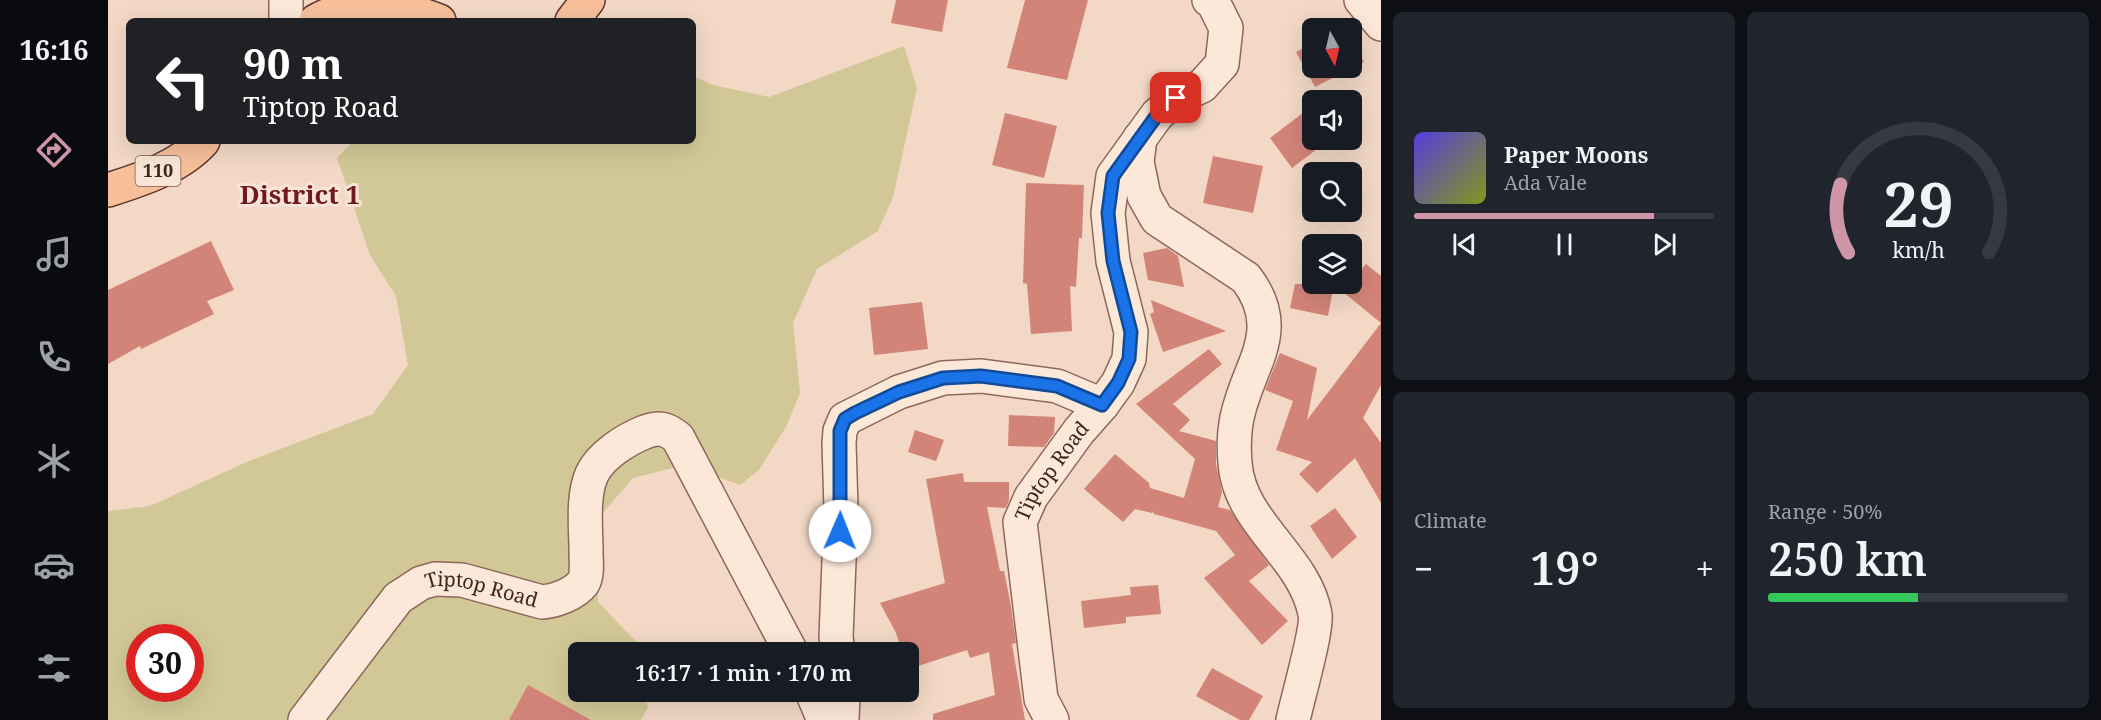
<!DOCTYPE html>
<html lang="en">
<head>
<meta charset="utf-8">
<style>
	:root { --surface:#171b24; --page:#20242c; --text:#f1f3f6; --muted:#9ea1a6; --line:#363941; --accent:#ce95a8 }
	body { margin:0; font-family:"Noto Serif",serif; background:var(--page); color:var(--text); height:100vh; display:flex; flex-direction:column; font-size:22px; white-space:nowrap }
	* { box-sizing:border-box; margin:0 }
	p { font-size:20px; color:var(--muted) }
	.icon { flex:none; width:33px; height:33px; fill:none; stroke:currentColor; stroke-width:2; stroke-linecap:round; stroke-linejoin:round }
	.map { position:relative; flex:1; overflow:hidden }
	.side { display:flex; flex-direction:column; gap:12px; padding:12px; background:#0d0f14; width:720px }
	.side>* { flex:none }
	.guide { position:absolute; left:18px; top:18px; width:570px; height:126px; border-radius:9px; box-shadow:0 6px 24px #0002; background:#202124; color:#fff; overflow:hidden }
	.needle { width:39px; rotate:172deg }
	.tools { position:absolute; left:1194px; top:18px; display:grid; gap:12px }
	.tools a { display:grid; place-items:center; width:60px; height:60px; border-radius:9px; background:var(--surface); box-shadow:0 6px 24px #0002; font-size:30px }
	.speed { position:absolute; left:18px; top:624px; display:flex; gap:12px; font-size:30px; font-weight:700; text-align:center }
	.speed>* { display:grid; place-content:center; width:78px; height:78px; border-radius:50%; background:var(--surface); box-shadow:0 6px 24px #0002; line-height:1 }
	.speed .limit { border:9px solid #d22; background:#fff; color:#111 }
	.pin { position:absolute; display:grid; place-items:center; width:51px; height:51px; color:#fff; margin:-26px; border-radius:12px; box-shadow:0 3px 9px #0006 }
	.me { position:absolute; width:66px; margin:-33px; rotate:1deg; stroke-linejoin:round; filter:drop-shadow(0 0 4px #0008) }
	.turn { display:flex; align-items:center; gap:21px; height:126px; padding:0 18px; font-size:27px }
	.turn .icon { width:78px; height:78px; stroke-width:2.5 }
	.turn b { display:block; font-size:42px; line-height:51px }
	.big { font-size:45px; font-weight:600; line-height:1.1 }
	.side .widget { flex:1; display:flex; flex-direction:column; justify-content:center; gap:9px; min-width:0; padding:0 21px; border-radius:9px; background:var(--page) }
	.side .dial { align-items:center; gap:0 }
	.dial svg { height:156px; overflow:visible; fill:none; stroke:var(--line); stroke-width:7; stroke-linecap:round; text-anchor:middle }
	.dial text { fill:var(--text); stroke:none }
	.song { display:flex; align-items:center; gap:18px }
	.cover { width:72px; height:72px; border-radius:9px; background:linear-gradient(135deg,hsl(250 70% 55%),hsl(70 70% 35%)) }
	.played { height:6px; border-radius:3px; background:linear-gradient(90deg,var(--accent) 80%,var(--line) 80%) }
	.keys { display:flex; justify-content:space-around; direction:ltr }
	.heat { display:flex; justify-content:space-between; align-items:center; font-size:33px; direction:ltr }
	.charge { height:9px; border-radius:4px; background:linear-gradient(90deg,#34c759 50%,var(--line) 0) }
	.side .tiles { flex:1; display:grid; gap:12px; grid-template-columns:repeat(2,1fr) }
	.trip { position:absolute; left:460px; top:642px; width:351px; height:60px; border-radius:9px; background:var(--surface); box-shadow:0 6px 24px #0002; font-weight:600; line-height:60px; text-align:center }
	main { display:flex; flex:1; min-height:0 }
	.menu { display:flex; flex-direction:column; width:108px; justify-content:space-around; align-items:center; background:#090b0e; color:var(--muted) }
	.menu .icon { width:42px; height:42px }
	.menu .current { color:var(--accent) }
	.menu b { font-size:27px; color:var(--text) }
	.map>svg:first-child { display:block }
</style>
</head>
<body>
<main>
<nav class="menu">
<b>16:16</b>
<svg class="icon current" aria-label="directions" viewBox="0 0 24 24"><path d="M12 3l9 9-9 9-9-9zM9 14v-3h6M13 9l2 2-2 2"/></svg>
<svg class="icon" aria-label="music" viewBox="0 0 24 24"><path d="M9 18V5l10-2v13"/><circle cx="6" cy="18" r="3"/><circle cx="16" cy="16" r="3"/></svg>
<svg class="icon" aria-label="phone" viewBox="0 0 24 24"><path d="M5 4h4l2 5-3 2q2 4 5 5l2-3 5 2v4C11 20 4 13 5 4z"/></svg>
<svg class="icon" aria-label="climate" viewBox="0 0 24 24"><path d="M12 3v18M4 7l16 10M4 17L20 7"/></svg>
<svg class="icon" aria-label="car" viewBox="0 0 24 24"><path d="M5 17H2v-5l4-1 3-4h7l3 4 3 1v5h-3M9 17h6M6 11h13"/><circle cx="7" cy="17" r="2"/><circle cx="17" cy="17" r="2"/></svg>
<svg class="icon" aria-label="filters" viewBox="0 0 24 24"><path d="M4 7h16M4 17h16"/><circle cx="9" cy="7" r="2"/><circle cx="15" cy="17" r="2"/></svg>
</nav>
<div class="map">
<svg width="1273" height="720" viewBox="0 0 1273 720">
	<rect width="100%" height="100%" fill="#f2d8c5"/>
	<path fill="#d2c897" fill-rule="evenodd" d="M 796,46 L 809,88 L 785,197 L 770,231 L 709,269 L 685,323 L 692,393 L 678,427 L 651,470 L 632,485 L 577,465 L 525,478 L 487,522 L 490,602 L 531,645 L 532,652 L 471,652 L 471,692 L 537,692 L 540,708 L 533,720 L 0,720 L 0,511 L 42,506 L 141,461 L 265,414 L 300,365 L 288,296 L 262,255 L 229,158 L 245,141 L 585,141 L 585,76 L 605,85 L 661,97 ZM 32,638 L 82,638 L 82,688 L 32,688 Z"/>
	<g fill="#d38478">
		<path d="M 788,0 L 840,0 L 834,32 L 783,23 Z"/>
		<path d="M 917,0 L 980,0 L 959,80 L 899,68 Z"/>
		<path d="M 1244,39 L 1256,62 L 1207,87 L 1188,52 L 1204,44 L 1204,68 L 1244,68 Z"/>
		<path d="M 1204,106 L 1204,140 L 1221,140 L 1184,168 L 1162,138 Z"/>
		<path d="M 897,113 L 949,126 L 936,178 L 884,165 Z"/>
		<path d="M 1105,156 L 1155,166 L 1145,213 L 1095,203 Z"/>
		<path d="M 918,183 L 976,185 L 974,238 L 971,238 L 968,287 L 962,286 L 964,331 L 923,334 L 919,284 L 915,283 Z"/>
		<path d="M 103,241 L 126,290 L 99,301 L 106,314 L 33,349 L 32,346 L 0,364 L 0,290 Z"/>
		<path d="M 1059,248 L 1070,256 L 1076,287 L 1040,280 L 1035,253 Z"/>
		<path d="M 1258,264 L 1273,276 L 1273,385 L 1255,418 L 1273,443 L 1273,503 L 1247,458 L 1209,493 L 1191,474 L 1204,462 L 1168,450 L 1185,401 L 1157,390 L 1172,353 L 1209,368 L 1199,420 L 1273,323 L 1235,292 Z"/>
		<path d="M 1187,284 L 1226,284 L 1220,316 L 1182,308 Z"/>
		<path d="M 1043,300 L 1118,331 L 1055,352 L 1042,314 L 1046,312 Z"/>
		<path d="M 814,302 L 820,349 L 766,355 L 761,308 Z"/>
		<path d="M 1101,349 L 1114,364 L 1065,404 L 1082,420 L 1071,431 L 1108,441 L 1108,464 L 1114,492 L 1110,507 L 1122,510 L 1161,565 L 1141,581 L 1180,621 L 1154,645 L 1096,578 L 1127,555 L 1108,531 L 1046,514 L 1044,511 L 1044,513 L 1027,509 L 1015,522 L 976,489 L 1007,454 L 1041,483 L 1042,488 L 1076,498 L 1087,459 L 1028,404 Z"/>
		<path d="M 901,415 L 947,417 L 946,433 L 936,447 L 900,446 Z"/>
		<path d="M 807,430 L 836,440 L 828,461 L 800,452 Z"/>
		<path d="M 855,473 L 856,482 L 901,482 L 901,500 L 898,508 L 879,507 L 892,571 L 896,571 L 903,606 L 908,643 L 904,644 L 917,720 L 825,720 L 825,714 L 887,695 L 881,652 L 862,658 L 859,650 L 801,669 L 801,652 L 794,652 L 788,633 L 772,603 L 837,583 L 818,479 Z"/>
		<path d="M 1227,508 L 1249,537 L 1224,559 L 1202,526 Z"/>
		<path d="M 1050,585 L 1053,614 L 1018,617 L 1018,623 L 976,628 L 973,601 L 1023,595 L 1022,587 Z"/>
		<path d="M 1104,668 L 1155,696 L 1141,720 L 1132,720 L 1088,696 Z"/>
		<path d="M 420,685 L 483,720 L 401,720 Z"/>
	</g>
	<g fill="none" stroke-linecap="round" stroke-linejoin="round">
		<g stroke="#8f6759" stroke-width="36">
			<g id="minor">
				<path d="M 178,0 L 178,21"/>
				<path d="M 1253,0 L 1273,24"/>
				<path d="M 1032,138 L 1029,162 L 1036,196 L 1049,219 L 1138,278 C 1180,333 1137,367 1128,423 C 1126,435 1126,451 1127,463 C 1131,523 1197,557 1207,614 C 1210,628 1189,701 1185,720"/>
				<path d="M 730,652 L 728,637 L 733,509 L 731,443 L 732,431 L 737,419 L 791,392 L 835,378 L 873,376 L 949,386 L 994,405"/>
				<path d="M 704,692 L 716,720"/>
				<path id="s1" d="M 197,720 L 290,598 L 313,583 L 327,579 L 354,580 L 434,602 C 448,601 466,594 475,583 C 480,575 478,561 478,551 C 478,528 474,496 484,474 C 493,455 519,439 537,432 C 551,427 558,428 570,438 L 683,652"/>
				<path d="M 734,720 L 735,692"/>
				<path id="s2" d="M 944,720 L 933,699 L 912,522 L 923,497 L 971,431 L 994,405 L 1010,383 L 1021,359 L 1023,332 L 1005,261 L 1000,213 L 1005,176 L 1049,115 L 1068,98 L 1094,86 L 1114,64 L 1118,28 L 1105,2 L 1101,0"/>
			</g>
		</g>
		<g stroke="#5d362d" stroke-width="36">
			<g id="major">
				<path d="M 208,21 C 245,0 291,5 331,21"/>
				<path d="M 464,21 L 480,0"/>
				<path d="M 0,190 C 32,180 72,167 95,141"/>
			</g>
		</g>
		<use href="#minor" stroke="#fce8d9" stroke-width="33"/>
		<use href="#major" stroke="#f7c09b" stroke-width="33"/>
	</g>
	<g fill="none" stroke-linecap="round" stroke-linejoin="round">
		<g stroke="#114b97" stroke-width="15">
			<path id="route" d="M 732,531 L 732,431 L 737,419 L 747,413 L 791,392 L 835,378 L 873,376 L 949,386 L 994,405 L 1010,383 L 1021,359 L 1022,345 L 1023,332 L 1005,261 L 1000,213 L 1005,176 L 1049,115 L 1068,98"/>
		</g>
		<use href="#route" stroke="#1a73e8" stroke-width="10"/>
	</g>
	<g text-anchor="middle" stroke-width="6" stroke-linejoin="round" paint-order="stroke">
		<rect fill="#f9e5d5" stroke="#765f55" stroke-width="1.5" x="27.5" y="156" width="45" height="30" rx="4.5"/>
		<g font-size="18" font-weight="bold" fill="#3e251e">
			<text x="50" y="177">110</text>
		</g>
		<g font-size="20" fill="#3e251e" stroke="#f9e5d5">
			<text dy="7" stroke="none"><textPath href="#s2" startOffset="262">Tiptop Road</textPath></text>
			<text dy="7" stroke="none"><textPath href="#s1" startOffset="243">Tiptop Road</textPath></text>
		</g>
		<g font-size="26" font-weight="bold" fill="#6e1a20" stroke="#f9e5d5">
			<text x="192" y="204">District 1</text>
		</g>
	</g>
</svg>
<div class="tools">
<a><svg class="needle" viewBox="-14 -14 28 28"><path d="M0-13l5 13h-10z" fill="#e53935"/><path d="M0 13l5-13h-10z" fill="#9ea1a6"/></svg></a>
<a><svg class="icon" aria-label="sound" viewBox="0 0 24 24"><path d="M4 9h4l5-4v14l-5-4H4zM17 9q2 3 0 6"/></svg></a>
<a><svg class="icon" aria-label="search" viewBox="0 0 24 24"><circle cx="10" cy="10" r="6"/><path d="M15 15l6 6"/></svg></a>
<a><svg class="icon" aria-label="layers" viewBox="0 0 24 24"><path d="M12 4l9 5-9 5-9-5zM3 14l9 5 9-5"/></svg></a>
</div>
<div class="speed"><div class="limit">30</div></div>
<div class="pin" style="left:1068px;top:98px;background:#d93025"><svg class="icon" aria-label="arrive" viewBox="0 0 24 24"><path d="M6 21V4h12l-3 4 3 4H6"/></svg></div>
<svg class="me" style="left:732px;top:531px" viewBox="-20 -20 40 40"><circle r="19" fill="#fff"/><path d="M0-13L10 11 0 6-10 11z" fill="#1a73e8"/></svg>
<div class="trip">16:17 · 1 min · 170 m</div>
<div class="guide">
<div class="turn"><svg class="icon" aria-label="left" viewBox="0 0 24 24"><path d="M17 20v-9H6M10 6l-5 5 5 5"/></svg><div><b>90 m</b>Tiptop Road</div></div>
</div>
</div>
<section class="side">
<div class="tiles">
<div class="widget">
<div class="song"><i class="cover"></i><div><b>Paper Moons</b><p>Ada Vale</p></div></div>
<div class="played"></div>
<div class="keys"><svg class="icon" aria-label="previous" viewBox="0 0 24 24"><path d="M18 5L8 12l10 7zM5 5v14"/></svg><svg class="icon" aria-label="pause" viewBox="0 0 24 24"><path d="M8 5v14M16 5v14"/></svg><svg class="icon" aria-label="next" viewBox="0 0 24 24"><path d="M6 5l10 7-10 7zM19 5v14"/></svg></div>
</div>
<div class="widget dial"><svg viewBox="0 0 100 80">
<path d="M14 69A42 42 0 1 1 86 69"/>
<path d="M14 69A42 42 0 0 1 10 34" stroke="#ce95a8"/>
<text x="50" y="56" font-size="32" font-weight="700">29</text>
<text x="50" y="72" font-size="11">km/h</text>
</svg></div>
<div class="widget"><p>Climate</p>
<div class="heat"><a>−</a><b class="big">19°</b><a>+</a></div>
</div>
<div class="widget"><p>Range · 50%</p><b class="big">250 km</b><div class="charge"></div></div>
</div>
</section>
</main>
</body>
</html>
